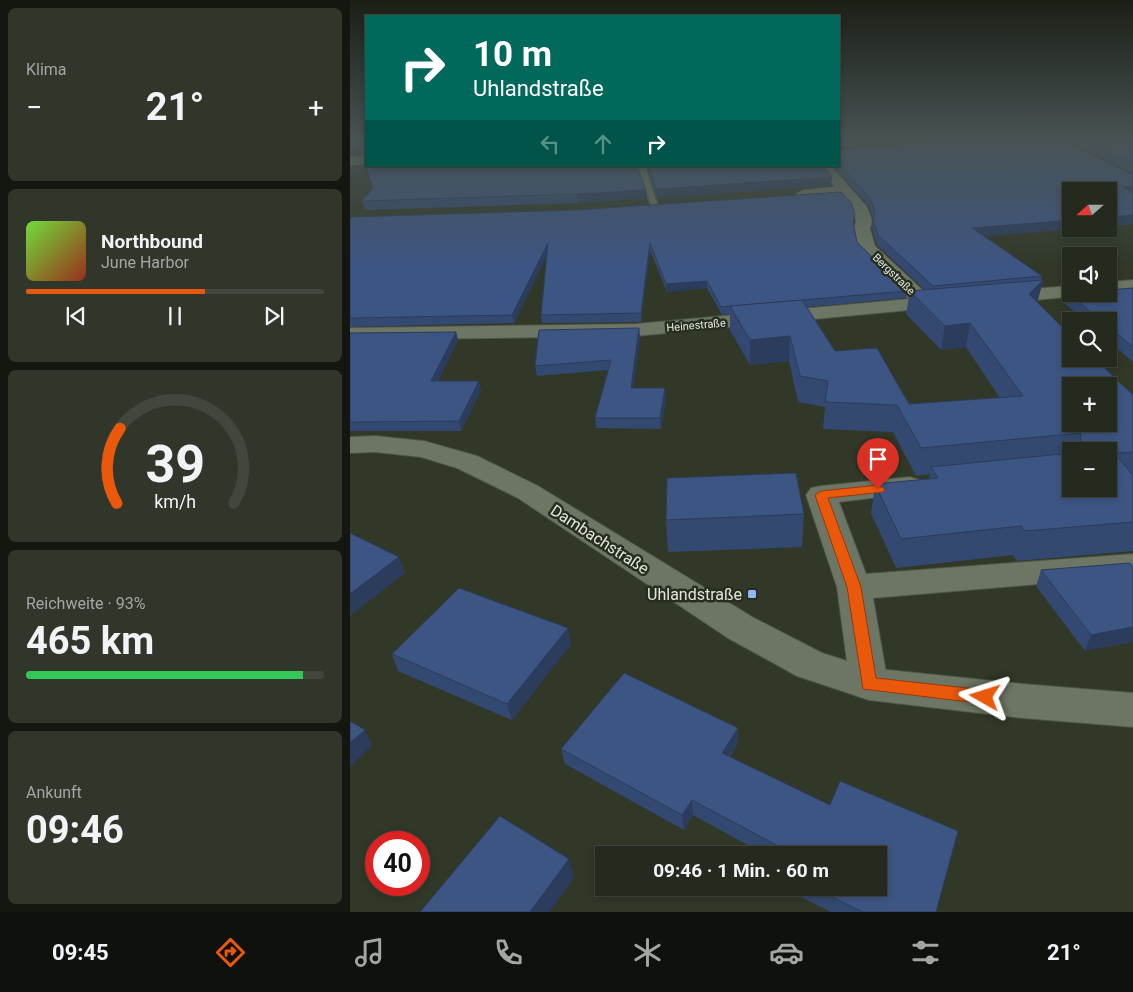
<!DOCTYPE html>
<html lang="de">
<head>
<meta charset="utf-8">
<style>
	:root { --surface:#252a1e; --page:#31362b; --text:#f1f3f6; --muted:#a3a7a4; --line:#42463c; --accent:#ea580c }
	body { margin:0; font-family:Roboto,sans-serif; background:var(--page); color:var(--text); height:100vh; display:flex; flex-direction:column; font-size:19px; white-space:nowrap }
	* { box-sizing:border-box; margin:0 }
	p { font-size:16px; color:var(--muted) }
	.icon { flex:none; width:28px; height:28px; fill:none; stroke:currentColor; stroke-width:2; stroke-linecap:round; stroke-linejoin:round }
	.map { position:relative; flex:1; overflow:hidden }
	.drawer { display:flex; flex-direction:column; gap:8px; padding:8px; background:#141710; width:350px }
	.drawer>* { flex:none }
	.guide { position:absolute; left:15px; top:15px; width:475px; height:152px; border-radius:0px; box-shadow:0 2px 8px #0003,0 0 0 1px var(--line); background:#00695c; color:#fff; overflow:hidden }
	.needle { width:32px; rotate:249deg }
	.buttons { position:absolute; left:712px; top:182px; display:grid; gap:10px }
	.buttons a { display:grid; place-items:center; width:55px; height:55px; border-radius:0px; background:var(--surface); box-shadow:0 2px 8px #0003,0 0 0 1px var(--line); font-size:25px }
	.speed { position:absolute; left:15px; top:831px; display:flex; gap:10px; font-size:25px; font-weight:700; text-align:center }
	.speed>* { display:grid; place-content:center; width:65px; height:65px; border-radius:50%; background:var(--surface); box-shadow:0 2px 8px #0003,0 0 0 1px var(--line); line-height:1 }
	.speed .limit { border:8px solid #d22; background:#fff; color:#111 }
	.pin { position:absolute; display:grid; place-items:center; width:42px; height:42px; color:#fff; margin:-51px -21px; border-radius:50% 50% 50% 0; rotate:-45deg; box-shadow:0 0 5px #0007 }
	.pin .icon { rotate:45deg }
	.me { position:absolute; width:55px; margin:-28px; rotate:276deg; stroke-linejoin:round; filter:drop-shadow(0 0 4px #0008) }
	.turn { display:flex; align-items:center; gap:18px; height:105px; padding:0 25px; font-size:22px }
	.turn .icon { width:65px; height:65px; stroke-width:2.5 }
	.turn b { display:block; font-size:35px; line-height:42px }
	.lanes { display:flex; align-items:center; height:48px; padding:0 25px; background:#0003; justify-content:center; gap:25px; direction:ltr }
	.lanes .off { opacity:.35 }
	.big { font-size:38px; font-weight:700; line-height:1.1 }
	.drawer .tile { flex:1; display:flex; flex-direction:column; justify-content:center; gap:8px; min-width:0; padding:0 18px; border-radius:8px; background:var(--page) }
	.drawer .dial { align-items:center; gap:0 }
	.dial svg { height:130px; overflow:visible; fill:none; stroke:var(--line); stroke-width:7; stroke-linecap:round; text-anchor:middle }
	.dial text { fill:var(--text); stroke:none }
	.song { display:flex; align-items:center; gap:15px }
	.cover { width:60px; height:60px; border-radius:8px; background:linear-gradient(135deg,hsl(100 70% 55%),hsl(10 70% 35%)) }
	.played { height:5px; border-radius:2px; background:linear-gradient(90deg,var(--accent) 60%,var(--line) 60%) }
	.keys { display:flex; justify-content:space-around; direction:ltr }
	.heat { display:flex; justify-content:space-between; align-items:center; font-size:28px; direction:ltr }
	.charge { height:8px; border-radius:4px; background:linear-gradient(90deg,#34c759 93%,var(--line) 0) }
	.trip { position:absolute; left:245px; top:846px; width:292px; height:50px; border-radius:0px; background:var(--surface); box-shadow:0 2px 8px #0003,0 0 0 1px var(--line); font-weight:700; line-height:50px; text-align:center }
	.tabs { display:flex; height:80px; justify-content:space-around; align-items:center; background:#0f110c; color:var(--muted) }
	.tabs .icon { width:35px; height:35px }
	.tabs .on { color:var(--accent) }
	.tabs b { font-size:22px; color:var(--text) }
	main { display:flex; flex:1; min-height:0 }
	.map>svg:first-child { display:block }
</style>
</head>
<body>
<main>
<section class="drawer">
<div class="tile"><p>Klima</p>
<div class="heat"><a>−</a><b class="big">21°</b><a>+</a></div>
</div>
<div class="tile">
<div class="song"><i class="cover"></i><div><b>Northbound</b><p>June Harbor</p></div></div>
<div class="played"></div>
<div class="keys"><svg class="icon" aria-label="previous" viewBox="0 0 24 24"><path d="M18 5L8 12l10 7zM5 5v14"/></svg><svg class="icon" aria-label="pause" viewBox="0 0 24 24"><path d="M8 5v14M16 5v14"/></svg><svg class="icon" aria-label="next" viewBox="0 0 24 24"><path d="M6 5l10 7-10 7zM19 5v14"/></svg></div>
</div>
<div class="tile dial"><svg viewBox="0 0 100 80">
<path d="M14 69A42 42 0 1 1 86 69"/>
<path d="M14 69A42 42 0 0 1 16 23" stroke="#ea580c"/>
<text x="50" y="56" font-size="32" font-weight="700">39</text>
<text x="50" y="72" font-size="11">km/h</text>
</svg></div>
<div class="tile"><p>Reichweite · 93%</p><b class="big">465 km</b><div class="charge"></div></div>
<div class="tile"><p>Ankunft</p><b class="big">09:46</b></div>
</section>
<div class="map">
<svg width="783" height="912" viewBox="0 0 783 912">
	<rect width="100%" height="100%" fill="#313828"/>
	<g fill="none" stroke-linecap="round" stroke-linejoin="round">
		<g stroke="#4d5446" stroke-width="3">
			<path id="lane" d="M 287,166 L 295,166 L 308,207 L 301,205 Z"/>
		</g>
		<g stroke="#4d5446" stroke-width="2">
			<g id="street">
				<path d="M 16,156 L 16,164 L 0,165 L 0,157 Z"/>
				<path d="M 467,166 L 481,166 L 517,207 L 522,221 L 520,229 L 525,246 L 580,297 L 602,298 L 605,302 L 602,306 L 286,336 L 0,340 L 0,328 L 286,324 L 559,299 L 508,248 L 504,229 L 506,221 L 502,208 L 491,196 L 453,198 L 446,194 L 453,190 L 485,187 Z"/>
				<path d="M 783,280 L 783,292 L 759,294 L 759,282 Z"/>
				<path d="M 721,286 L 721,294 L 730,294 L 728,296 L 652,303 L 645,301 L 642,297 L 645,293 L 652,291 Z"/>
				<path d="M 560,477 L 570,480 L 574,486 L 570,492 L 489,502 L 516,574 L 783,554 L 783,576 L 523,598 L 538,684 L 533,695 L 519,700 L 505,695 L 500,684 L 487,587 L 456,495 L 461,488 L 471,486 Z"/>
			</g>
		</g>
		<g stroke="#4d5446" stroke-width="2">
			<path id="secondary" d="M 25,436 L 74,441 L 127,456 L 188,486 L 404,618 L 472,653 L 519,668 L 673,684 L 783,693 L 783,727 L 673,718 L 519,700 L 447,676 L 378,638 L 168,498 L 107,468 L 71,457 L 25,452 L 0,453 L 0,437 Z"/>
		</g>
		<use href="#lane" fill="#6d7664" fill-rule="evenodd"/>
		<use href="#street" fill="#6d7664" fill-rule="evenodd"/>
		<use href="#secondary" fill="#6d7664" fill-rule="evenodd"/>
	</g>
	<g fill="#344971" fill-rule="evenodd">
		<path d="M 9,140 L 16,140 L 16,166 L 15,155 L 13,154 Z"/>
		<path d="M 718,140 L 783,140 L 783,173 Z"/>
		<path d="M 489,149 L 490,150 L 783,175 L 783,224 L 634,236 L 692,276 L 691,280 L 693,280 L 687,303 L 783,395 L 783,551 L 667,561 L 663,555 L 546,568 L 521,513 L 525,484 L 579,479 L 580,474 L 566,476 L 543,432 L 473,429 L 475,407 L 448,402 L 439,361 L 400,365 L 380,330 L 380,314 L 372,315 L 357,288 L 317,292 L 300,250 L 291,322 L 192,323 L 191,315 L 197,255 L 164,323 L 0,327 L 0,219 L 504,221 L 503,225 L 507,242 L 557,291 L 556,298 L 457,307 L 485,351 L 559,404 L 650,398 L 616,347 L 591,350 L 556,314 L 560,291 L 575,290 L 527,245 L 522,229 L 523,219 L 519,206 L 483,166 L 489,166 ZM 721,451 L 759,451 L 721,489 Z"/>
		<path d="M 297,166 L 473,166 L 481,185 L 307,198 Z"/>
		<path d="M 23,188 L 296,190 L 297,198 L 228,203 L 15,210 L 12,201 Z"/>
		<path d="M 783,288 L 783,362 L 759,341 L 759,321 L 736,321 L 715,304 L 718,293 Z"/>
		<path d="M 289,328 L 290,338 L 283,388 L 316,398 L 311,429 L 246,428 L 245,418 L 258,370 L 187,376 L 185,366 Z"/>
		<path d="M 106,332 L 108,340 L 88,381 L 131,390 L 111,431 L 0,431 L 0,333 Z"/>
		<path d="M 454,514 L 452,547 L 318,552 L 316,520 Z"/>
		<path d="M 780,563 L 735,651 L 686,586 L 691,570 Z"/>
		<path d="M 221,644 L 162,720 L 48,671 L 42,654 Z"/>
		<path d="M 274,673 L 388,728 L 388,743 L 380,757 L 480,805 L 490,781 L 608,831 L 586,912 L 481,912 L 447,895 L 448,888 L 529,888 L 529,855 L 416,855 L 343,815 L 334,830 L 215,764 L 211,749 Z"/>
	</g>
	<g fill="#2b3c5c">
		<path d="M 489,140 L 562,140 L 489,147 Z"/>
		<path d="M 482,177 L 481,185 L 307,198 L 306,189 Z"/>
		<path d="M 783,186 L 783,194 L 772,187 Z"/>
		<path d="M 296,190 L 297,198 L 228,203 L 227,194 Z"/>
		<path d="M 783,215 L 783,224 L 759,226 L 759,217 Z"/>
		<path d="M 721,220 L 721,229 L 724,229 L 621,237 L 622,228 Z"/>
		<path d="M 198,243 L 199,251 L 164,323 L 162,315 Z"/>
		<path d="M 300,243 L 300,250 L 291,322 L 291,313 Z"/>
		<path d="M 693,280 L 687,303 L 679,294 Z"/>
		<path d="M 357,281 L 357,288 L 317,292 L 316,284 Z"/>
		<path d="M 620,323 L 616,347 L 591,350 L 595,326 Z"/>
		<path d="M 289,328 L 290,338 L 282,398 L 281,388 Z"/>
		<path d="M 106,332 L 108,340 L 84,390 L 81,381 Z"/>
		<path d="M 440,336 L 439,361 L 400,365 L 400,340 Z"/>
		<path d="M 129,381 L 131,390 L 111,431 L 109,421 Z"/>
		<path d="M 315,388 L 316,398 L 311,429 L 310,418 Z"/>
		<path d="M 49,557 L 55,573 L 0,616 L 0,594 Z"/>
		<path d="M 783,627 L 783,642 L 735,651 L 741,635 Z"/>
		<path d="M 218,628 L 221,644 L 162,720 L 157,704 Z"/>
		<path d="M 388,728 L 388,743 L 372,768 L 372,753 Z"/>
		<path d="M 15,730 L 22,746 L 0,767 L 0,743 Z"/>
		<path d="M 342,800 L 343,815 L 334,830 L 332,815 Z"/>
		<path d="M 219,859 L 224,878 L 200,912 L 180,912 Z"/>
	</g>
	<g fill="#3d5583" stroke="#2b3c5c" fill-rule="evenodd">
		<path d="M 9,140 L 16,140 L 16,166 L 14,158 L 16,148 L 11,147 Z"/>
		<path d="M 621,140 L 711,140 L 783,175 L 783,186 L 772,187 L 783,193 L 783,215 L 759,217 L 759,191 L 721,191 L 721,220 L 622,228 L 692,276 L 583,286 L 528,235 L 523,220 L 525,211 L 520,198 L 489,164 L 489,149 L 490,150 Z"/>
		<path d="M 735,140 L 783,140 L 783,164 Z"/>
		<path d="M 16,166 L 287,166 L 296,190 L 227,194 L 12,201 L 23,188 Z"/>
		<path d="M 299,166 L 473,166 L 482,177 L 306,189 Z"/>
		<path d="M 491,192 L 501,202 L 505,214 L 503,222 L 507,242 L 557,291 L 371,307 L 357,281 L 316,284 L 300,243 L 291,313 L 191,315 L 198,243 L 162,315 L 0,318 L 0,219 L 2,217 L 227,210 Z"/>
		<path d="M 693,280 L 679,294 L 721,336 L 721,359 L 745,359 L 783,395 L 783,452 L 764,453 L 783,475 L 783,522 L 675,531 L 671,526 L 551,539 L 525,484 L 588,478 L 581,467 L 721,453 L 721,489 L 759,489 L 759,451 L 730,451 L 731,433 L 571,448 L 547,405 L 475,402 L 478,381 L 450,376 L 440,336 L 400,340 L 380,306 L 452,300 L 485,351 L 527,348 L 559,404 L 673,396 L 620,323 L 595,326 L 560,291 ZM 721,386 L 759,386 L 759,424 L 721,424 Z"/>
		<path d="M 783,288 L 783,347 L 759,327 L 759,321 L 752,321 L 718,293 L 759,294 L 759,290 Z"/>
		<path d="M 289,328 L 281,388 L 315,388 L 310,418 L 245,418 L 261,360 L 185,366 L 189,330 Z"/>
		<path d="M 106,332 L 81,381 L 129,381 L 109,421 L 0,422 L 0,333 Z"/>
		<path d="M 446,473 L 454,514 L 316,520 L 317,478 Z"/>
		<path d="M 0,533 L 49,557 L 0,594 Z"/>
		<path d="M 780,563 L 783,567 L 783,627 L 741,635 L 691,570 Z"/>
		<path d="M 109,588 L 218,628 L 157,704 L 42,654 Z"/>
		<path d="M 274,673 L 388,728 L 372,753 L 480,805 L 490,781 L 608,831 L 586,912 L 513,912 L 463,888 L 529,888 L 529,855 L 445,855 L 342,800 L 332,815 L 211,749 Z"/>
		<path d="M 0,721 L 15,730 L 0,743 Z"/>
		<path d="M 150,816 L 219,859 L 180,912 L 70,912 Z"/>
	</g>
	<linearGradient id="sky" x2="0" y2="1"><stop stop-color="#1b1f16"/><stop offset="0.52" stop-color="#485353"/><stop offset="1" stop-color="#485353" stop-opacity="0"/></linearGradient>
	<rect width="783" height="268" fill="url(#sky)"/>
	<path fill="#ea580c" stroke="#983908" d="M 528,485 L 535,489 L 533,492 L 478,498 L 511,587 L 526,678 L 635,690 L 640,692 L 643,697 L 640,702 L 635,704 L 513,689 L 497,587 L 465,495 L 471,491 Z"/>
	<rect fill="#93b7fd" stroke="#272e1f" stroke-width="2" x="397" y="589" width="10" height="10" rx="2.5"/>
	<g text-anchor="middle" stroke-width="5" stroke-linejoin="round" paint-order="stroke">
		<g font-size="11" fill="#e2e7dd" stroke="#272e1f">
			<text transform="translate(544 274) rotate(44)" y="4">Bergstraße</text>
			<text transform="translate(346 325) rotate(-5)" y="4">Heinestraße</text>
		</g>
		<g font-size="16" fill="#e2e7dd" stroke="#272e1f">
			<text transform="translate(250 539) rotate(33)" y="6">Dambachstraße</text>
		</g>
		<g font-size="16" fill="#e2e7dd" stroke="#272e1f" text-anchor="end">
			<text x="392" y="600">Uhlandstraße</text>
		</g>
	</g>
</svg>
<div class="buttons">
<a><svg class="needle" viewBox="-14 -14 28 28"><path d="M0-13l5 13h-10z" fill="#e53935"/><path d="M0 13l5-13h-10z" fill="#a3a7a4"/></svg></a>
<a><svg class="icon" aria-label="sound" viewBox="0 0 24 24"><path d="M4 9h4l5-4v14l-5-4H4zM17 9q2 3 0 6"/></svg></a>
<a><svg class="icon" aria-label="search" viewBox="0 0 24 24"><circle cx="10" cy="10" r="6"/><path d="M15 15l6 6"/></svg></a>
<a>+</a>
<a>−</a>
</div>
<div class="speed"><div class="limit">40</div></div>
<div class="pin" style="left:528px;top:489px;background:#d93025"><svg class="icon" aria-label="arrive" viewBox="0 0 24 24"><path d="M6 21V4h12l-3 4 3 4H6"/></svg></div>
<svg class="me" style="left:635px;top:697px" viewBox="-20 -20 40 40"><path d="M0-17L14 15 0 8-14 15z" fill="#ea580c" stroke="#fff" stroke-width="4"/></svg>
<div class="trip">09:46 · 1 Min. · 60 m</div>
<div class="guide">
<div class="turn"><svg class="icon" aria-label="right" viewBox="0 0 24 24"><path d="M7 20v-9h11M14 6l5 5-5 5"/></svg><div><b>10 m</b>Uhlandstraße</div></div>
<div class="lanes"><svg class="icon off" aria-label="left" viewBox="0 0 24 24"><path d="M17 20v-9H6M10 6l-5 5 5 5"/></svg><svg class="icon off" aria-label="ahead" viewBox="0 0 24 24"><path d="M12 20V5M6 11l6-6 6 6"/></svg><svg class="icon" aria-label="right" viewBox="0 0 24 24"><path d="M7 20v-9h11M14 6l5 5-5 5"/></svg></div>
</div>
</div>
</main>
<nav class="tabs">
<b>09:45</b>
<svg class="icon on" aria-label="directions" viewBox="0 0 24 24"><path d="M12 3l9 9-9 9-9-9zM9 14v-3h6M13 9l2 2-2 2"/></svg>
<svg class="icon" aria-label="music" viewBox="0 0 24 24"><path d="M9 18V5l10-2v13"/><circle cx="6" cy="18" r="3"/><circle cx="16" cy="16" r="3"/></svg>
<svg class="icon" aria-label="phone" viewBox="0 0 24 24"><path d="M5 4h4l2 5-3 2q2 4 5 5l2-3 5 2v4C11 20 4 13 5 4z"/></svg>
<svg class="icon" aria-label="climate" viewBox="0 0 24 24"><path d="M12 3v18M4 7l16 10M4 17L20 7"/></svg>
<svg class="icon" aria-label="car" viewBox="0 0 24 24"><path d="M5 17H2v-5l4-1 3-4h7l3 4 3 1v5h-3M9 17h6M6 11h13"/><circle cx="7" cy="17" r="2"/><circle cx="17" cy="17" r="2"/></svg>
<svg class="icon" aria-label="filters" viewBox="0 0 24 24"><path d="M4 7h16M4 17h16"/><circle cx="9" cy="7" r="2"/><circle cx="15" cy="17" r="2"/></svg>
<b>21°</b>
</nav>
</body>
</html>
